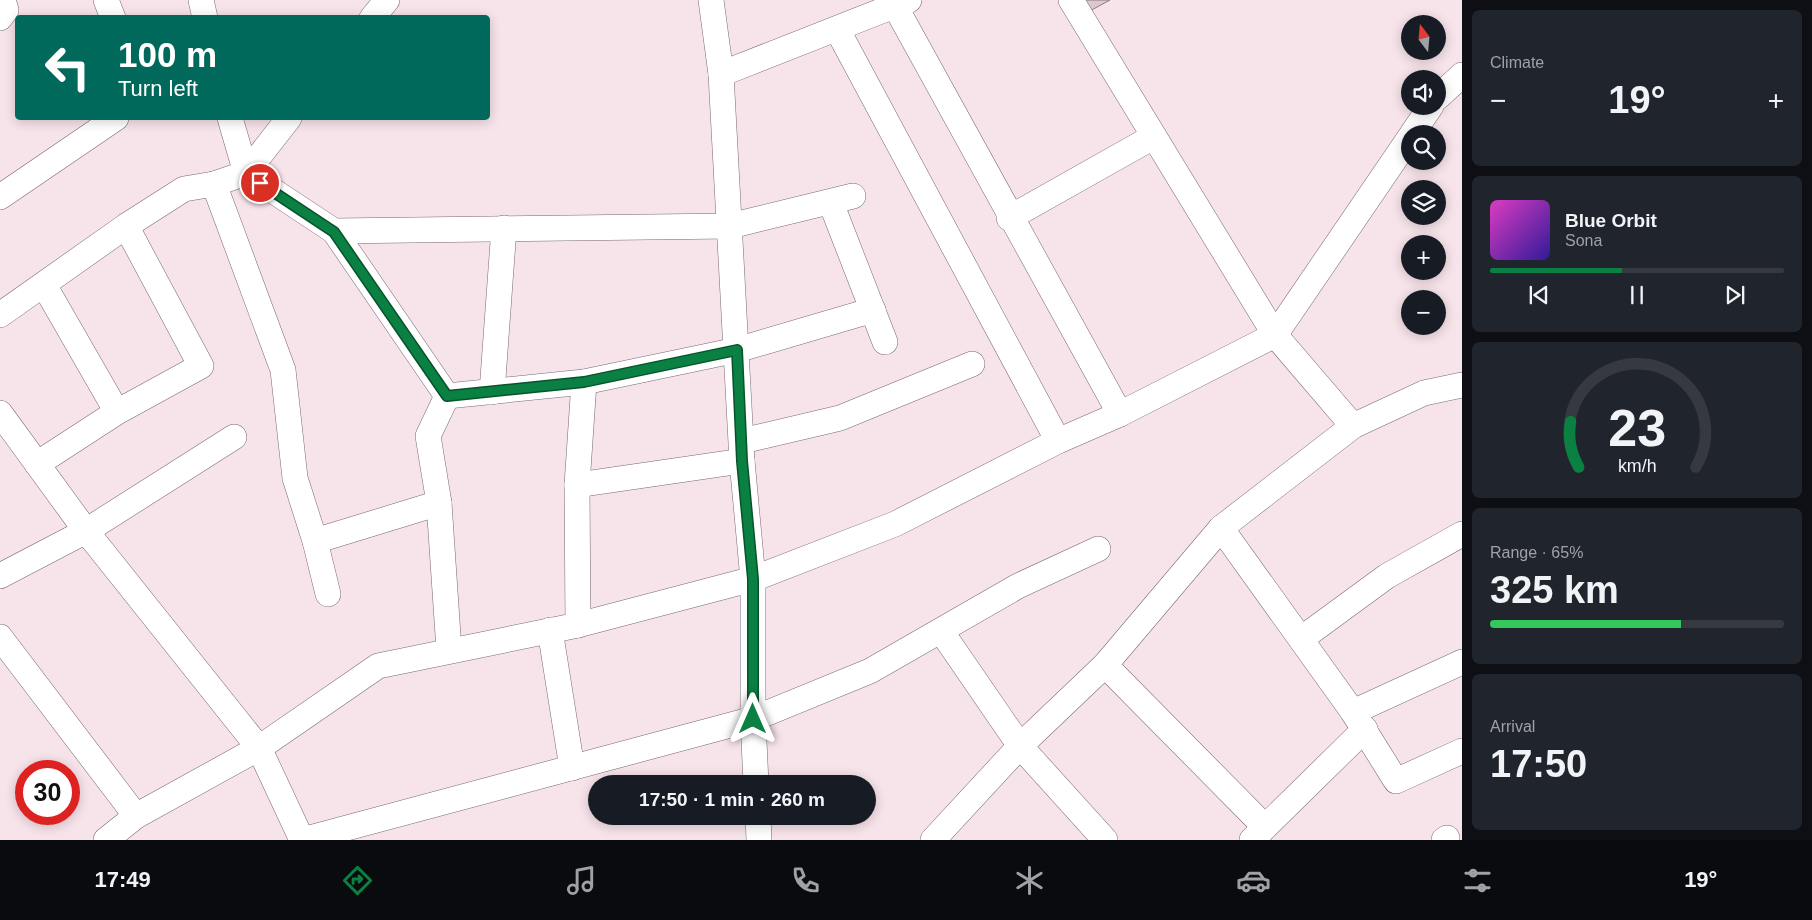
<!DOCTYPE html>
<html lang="en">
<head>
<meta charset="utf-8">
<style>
	:root { --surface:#171b24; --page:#20242c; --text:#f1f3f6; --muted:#9ea1a6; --line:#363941; --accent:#0b8043 }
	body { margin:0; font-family:Helvetica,sans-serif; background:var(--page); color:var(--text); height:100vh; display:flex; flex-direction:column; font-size:19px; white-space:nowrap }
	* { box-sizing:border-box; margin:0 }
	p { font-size:16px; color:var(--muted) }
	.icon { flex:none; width:28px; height:28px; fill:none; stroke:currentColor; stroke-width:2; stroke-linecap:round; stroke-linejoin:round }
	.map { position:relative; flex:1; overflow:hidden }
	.side { display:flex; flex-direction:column; gap:10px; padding:10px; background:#0d0f14; width:350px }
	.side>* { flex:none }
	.banner { position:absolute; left:15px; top:15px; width:475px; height:105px; border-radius:5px; box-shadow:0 2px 12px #0003; background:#00695c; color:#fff; overflow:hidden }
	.needle { width:32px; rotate:344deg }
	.fabs { position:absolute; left:1401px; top:15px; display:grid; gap:10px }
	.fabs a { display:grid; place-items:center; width:45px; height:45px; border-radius:50%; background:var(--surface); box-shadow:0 2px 12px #0003; font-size:25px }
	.speed { position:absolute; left:15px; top:760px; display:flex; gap:10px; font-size:25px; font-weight:700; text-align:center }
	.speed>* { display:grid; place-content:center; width:65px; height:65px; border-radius:50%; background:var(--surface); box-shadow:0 2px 12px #0003; line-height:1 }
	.speed .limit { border:8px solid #d22; background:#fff; color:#111 }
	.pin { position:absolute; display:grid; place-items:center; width:42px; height:42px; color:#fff; margin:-21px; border:2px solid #fff; border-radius:50%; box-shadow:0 1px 5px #0007 }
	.me { position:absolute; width:55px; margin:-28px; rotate:0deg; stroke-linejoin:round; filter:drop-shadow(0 0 4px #0008) }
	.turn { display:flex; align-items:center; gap:18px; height:105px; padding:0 20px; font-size:22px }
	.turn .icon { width:65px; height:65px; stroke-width:2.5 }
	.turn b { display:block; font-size:35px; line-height:42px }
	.big { font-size:38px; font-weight:700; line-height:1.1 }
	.side .card { flex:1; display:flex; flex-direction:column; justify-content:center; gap:8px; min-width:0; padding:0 18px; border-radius:8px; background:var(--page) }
	.side .dial { align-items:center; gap:0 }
	.dial svg { height:130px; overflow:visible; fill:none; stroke:var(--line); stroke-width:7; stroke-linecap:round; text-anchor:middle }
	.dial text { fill:var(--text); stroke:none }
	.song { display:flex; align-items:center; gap:15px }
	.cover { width:60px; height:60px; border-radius:8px; background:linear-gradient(135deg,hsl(310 70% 55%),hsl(250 70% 35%)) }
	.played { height:5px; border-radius:2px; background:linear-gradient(90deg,var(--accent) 45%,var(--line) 45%) }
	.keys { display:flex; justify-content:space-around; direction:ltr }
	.heat { display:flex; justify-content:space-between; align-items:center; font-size:28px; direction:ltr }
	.charge { height:8px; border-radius:4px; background:linear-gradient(90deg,#34c759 65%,var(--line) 0) }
	.trip { position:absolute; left:588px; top:775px; width:288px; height:50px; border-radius:25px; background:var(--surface); box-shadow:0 2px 12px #0003; font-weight:700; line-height:50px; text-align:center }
	.menu { display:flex; height:80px; justify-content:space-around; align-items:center; background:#090b0e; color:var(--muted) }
	.menu .icon { width:35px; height:35px }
	.menu .on { color:var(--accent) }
	.menu b { font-size:22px; color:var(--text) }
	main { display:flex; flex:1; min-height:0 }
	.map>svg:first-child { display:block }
</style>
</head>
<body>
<main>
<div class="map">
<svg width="1462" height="840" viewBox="0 0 1462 840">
	<defs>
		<filter id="shadow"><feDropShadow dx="4.5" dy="-4.5" stdDeviation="0" flood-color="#0004"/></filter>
	</defs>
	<rect width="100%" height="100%" fill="#f7e3ea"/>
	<path fill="#dbc7ce" stroke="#8e7c82" filter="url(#shadow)" d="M 1084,0 L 1110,0 L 1088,12 Z"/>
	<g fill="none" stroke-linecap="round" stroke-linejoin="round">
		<g stroke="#7a696f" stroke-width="26">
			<g id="minor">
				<path d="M 106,0 L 113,18"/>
				<path d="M 201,0 L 205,18"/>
				<path d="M 711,0 L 721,74"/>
				<path d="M 1071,0 L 1275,335 L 1353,426"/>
				<path d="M 895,6 L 1120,414"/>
				<path d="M 0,18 L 6,10 L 3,0"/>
				<path d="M 372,18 L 387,0"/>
				<path d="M 837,29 L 1058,441"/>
				<path d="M 1438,97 L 1462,75"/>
				<path d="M 230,118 L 246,173 L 289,118"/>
				<path d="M 1412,134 L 1431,106"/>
				<path d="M 214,184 L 283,370 L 295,478 L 315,541 L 328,594"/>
				<path d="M 0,197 L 116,118"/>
				<path d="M 831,203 L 885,342"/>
				<path d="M 1009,218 L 1153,137"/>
				<path d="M 334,231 L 447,396 L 428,436 L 439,503 L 449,650"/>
				<path d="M 44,285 L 117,412"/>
				<path d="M 0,315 L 126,226 L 184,189 L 214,184 L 246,173 L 334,231 L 730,226 L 853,196"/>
				<path d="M 492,392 L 504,228"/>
				<path d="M 447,396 L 584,382 L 737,350 L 873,310"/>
				<path d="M 0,413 L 86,531 L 259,748 L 302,840"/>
				<path d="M 742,441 L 840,418 L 972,364"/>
				<path d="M 37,464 L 117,412 L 201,366 L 126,226"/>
				<path d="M 577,485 L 742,461"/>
				<path d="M 1221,528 L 1353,712 L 1396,781 L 1462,751"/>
				<path d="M 315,541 L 439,503"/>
				<path d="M 0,576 L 86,531 L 234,437"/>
				<path d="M 578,625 L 577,485 L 584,382"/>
				<path d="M 550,630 L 572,768"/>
				<path d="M 941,631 L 1020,746 L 1105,840"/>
				<path d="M 0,637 L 136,816"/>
				<path d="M 1301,639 L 1387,576 L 1462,534"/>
				<path d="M 1105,665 L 1265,827"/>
				<path d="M 1353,712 L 1462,662"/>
				<path d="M 756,784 L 753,719 L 753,579 L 742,461 L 721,74 L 909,0"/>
				<path d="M 758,816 L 759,840"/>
				<path d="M 106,840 L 136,816 L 259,748 L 378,666 L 578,625 L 753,579 L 895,524 L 1058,441 L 1120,414 L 1275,335 L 1410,137"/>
				<path d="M 302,840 L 753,719 L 870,671 L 1018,586 L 1098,549"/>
				<path d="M 933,840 L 1020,746 L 1105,665 L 1221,528 L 1353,426 L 1424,393 L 1462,385"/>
				<path d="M 1252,840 L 1365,729"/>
				<path d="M 1444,840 L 1447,838"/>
			</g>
		</g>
		<use href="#minor" stroke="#fff" stroke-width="25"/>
	</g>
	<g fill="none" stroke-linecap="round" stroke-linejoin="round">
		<g stroke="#07532c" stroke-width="12">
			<path id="route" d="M 260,183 L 334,232 L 447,396 L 584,382 L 737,350 L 742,461 L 753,579 L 753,719"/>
		</g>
		<use href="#route" stroke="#0b8043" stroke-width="9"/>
	</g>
</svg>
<div class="fabs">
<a><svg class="needle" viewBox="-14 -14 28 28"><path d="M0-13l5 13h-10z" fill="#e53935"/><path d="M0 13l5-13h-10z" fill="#9ea1a6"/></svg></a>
<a><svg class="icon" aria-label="sound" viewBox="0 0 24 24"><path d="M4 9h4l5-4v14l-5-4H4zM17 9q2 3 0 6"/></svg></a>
<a><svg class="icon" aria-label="search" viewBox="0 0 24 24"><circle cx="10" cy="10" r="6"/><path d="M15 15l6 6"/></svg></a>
<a><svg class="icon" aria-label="layers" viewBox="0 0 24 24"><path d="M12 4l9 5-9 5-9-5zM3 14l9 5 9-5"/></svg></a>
<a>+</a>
<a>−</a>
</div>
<div class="speed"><div class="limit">30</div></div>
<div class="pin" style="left:260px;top:183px;background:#d93025"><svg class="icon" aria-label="arrive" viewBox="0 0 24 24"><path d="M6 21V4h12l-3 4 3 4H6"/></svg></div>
<svg class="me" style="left:753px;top:719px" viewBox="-20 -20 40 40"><path d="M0-17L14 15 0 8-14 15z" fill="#0b8043" stroke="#fff" stroke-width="4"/></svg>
<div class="trip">17:50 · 1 min · 260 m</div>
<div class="banner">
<div class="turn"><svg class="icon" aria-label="left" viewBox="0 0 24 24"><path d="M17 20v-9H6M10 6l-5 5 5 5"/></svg><div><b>100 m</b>Turn left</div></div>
</div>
</div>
<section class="side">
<div class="card"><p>Climate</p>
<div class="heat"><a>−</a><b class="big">19°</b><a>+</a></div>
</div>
<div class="card">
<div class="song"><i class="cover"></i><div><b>Blue Orbit</b><p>Sona</p></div></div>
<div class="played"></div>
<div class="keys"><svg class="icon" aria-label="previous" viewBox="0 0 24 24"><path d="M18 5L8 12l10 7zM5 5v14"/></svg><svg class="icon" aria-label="pause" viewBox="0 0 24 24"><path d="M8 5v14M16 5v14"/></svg><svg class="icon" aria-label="next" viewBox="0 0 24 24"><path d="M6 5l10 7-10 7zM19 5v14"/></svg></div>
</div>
<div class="card dial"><svg viewBox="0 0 100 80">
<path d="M14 69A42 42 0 1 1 86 69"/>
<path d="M14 69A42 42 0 0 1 9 41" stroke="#0b8043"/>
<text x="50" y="56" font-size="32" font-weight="700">23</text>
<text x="50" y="72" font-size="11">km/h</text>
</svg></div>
<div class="card"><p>Range · 65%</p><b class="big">325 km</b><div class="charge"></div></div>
<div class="card"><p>Arrival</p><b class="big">17:50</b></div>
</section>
</main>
<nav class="menu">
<b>17:49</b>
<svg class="icon on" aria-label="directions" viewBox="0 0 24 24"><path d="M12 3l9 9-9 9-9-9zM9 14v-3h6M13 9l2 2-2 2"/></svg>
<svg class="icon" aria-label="music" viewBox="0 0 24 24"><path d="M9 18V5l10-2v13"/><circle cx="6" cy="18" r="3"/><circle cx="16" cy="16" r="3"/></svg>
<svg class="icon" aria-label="phone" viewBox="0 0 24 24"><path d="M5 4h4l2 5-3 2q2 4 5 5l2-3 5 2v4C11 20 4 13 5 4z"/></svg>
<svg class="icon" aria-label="climate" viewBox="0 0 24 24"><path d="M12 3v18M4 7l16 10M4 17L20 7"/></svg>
<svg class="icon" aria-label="car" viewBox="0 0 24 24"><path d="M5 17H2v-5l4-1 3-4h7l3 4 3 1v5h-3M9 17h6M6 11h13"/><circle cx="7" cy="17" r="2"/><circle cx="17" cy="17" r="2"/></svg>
<svg class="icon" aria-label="filters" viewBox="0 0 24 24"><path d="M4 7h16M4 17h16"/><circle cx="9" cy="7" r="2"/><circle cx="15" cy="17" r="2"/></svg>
<b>19°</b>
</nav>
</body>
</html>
